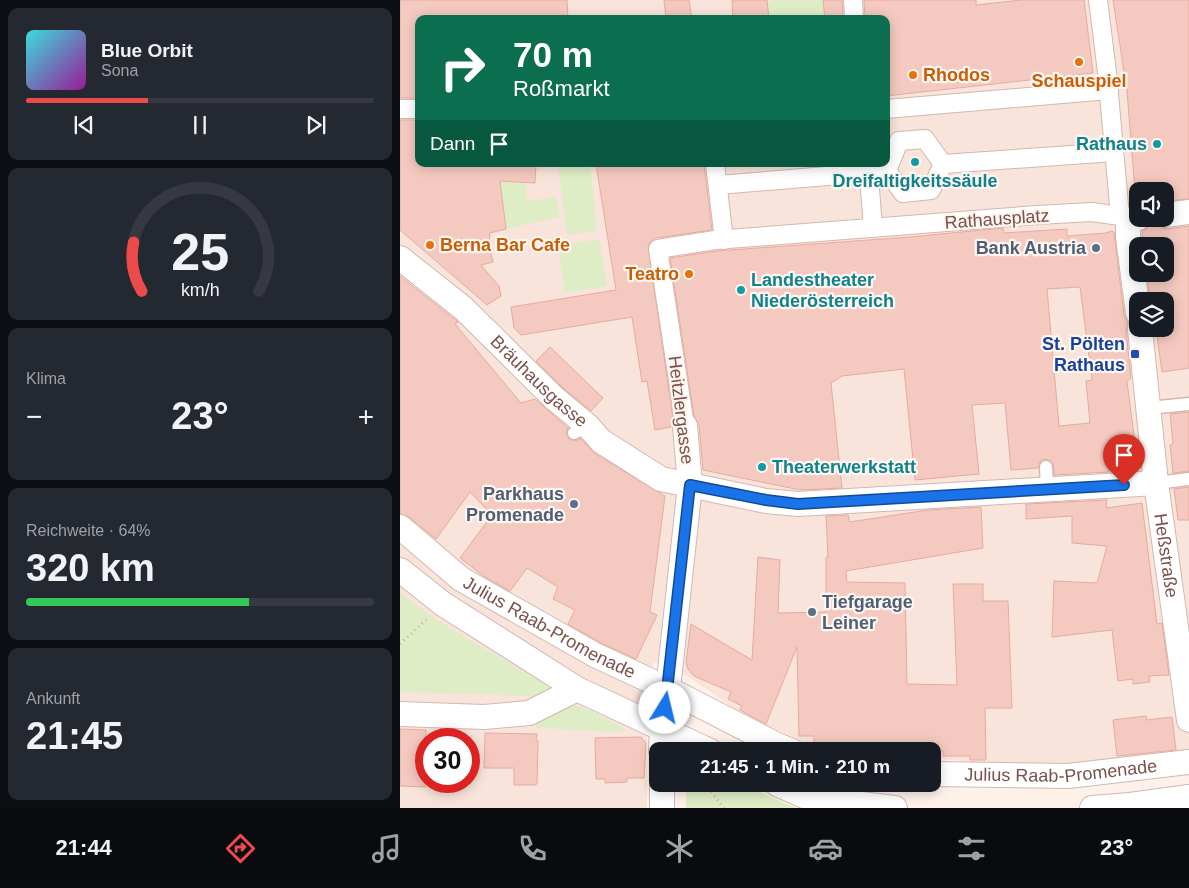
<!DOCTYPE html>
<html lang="de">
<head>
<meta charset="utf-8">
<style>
	:root { --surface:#171b24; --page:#242831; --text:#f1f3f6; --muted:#9ea1a6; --line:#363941; --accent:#ec4a4b }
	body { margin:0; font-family:Arial,sans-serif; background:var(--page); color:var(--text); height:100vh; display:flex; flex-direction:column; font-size:19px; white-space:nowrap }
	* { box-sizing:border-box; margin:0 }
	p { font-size:16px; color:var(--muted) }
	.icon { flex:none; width:28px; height:28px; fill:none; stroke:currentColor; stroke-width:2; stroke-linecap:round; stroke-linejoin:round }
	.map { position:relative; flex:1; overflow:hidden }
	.side { display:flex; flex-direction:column; gap:8px; padding:8px; background:#0d0f14; width:400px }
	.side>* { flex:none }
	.banner { position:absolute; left:15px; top:15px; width:475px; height:152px; border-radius:10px; box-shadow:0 2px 12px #0003; background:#0b6e4f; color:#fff; overflow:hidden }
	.buttons { position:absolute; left:729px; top:182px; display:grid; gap:10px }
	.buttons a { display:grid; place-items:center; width:45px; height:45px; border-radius:10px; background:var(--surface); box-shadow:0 2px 12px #0003; font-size:25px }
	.speed { position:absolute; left:15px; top:728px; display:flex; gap:10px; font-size:25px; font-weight:700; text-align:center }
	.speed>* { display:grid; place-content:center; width:65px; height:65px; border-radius:50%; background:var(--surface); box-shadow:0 2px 12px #0003; line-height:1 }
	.speed .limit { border:8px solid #d22; background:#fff; color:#111 }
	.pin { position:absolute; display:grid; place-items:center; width:42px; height:42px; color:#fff; margin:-51px -21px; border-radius:50% 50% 50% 0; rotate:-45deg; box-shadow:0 0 5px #0007 }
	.pin .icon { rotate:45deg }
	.me { position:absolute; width:55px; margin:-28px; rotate:9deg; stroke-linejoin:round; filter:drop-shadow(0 0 4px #0008) }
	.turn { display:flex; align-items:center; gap:18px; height:105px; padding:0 15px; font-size:22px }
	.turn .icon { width:65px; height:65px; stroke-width:2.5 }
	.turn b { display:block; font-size:35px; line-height:42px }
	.then { display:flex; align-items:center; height:48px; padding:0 15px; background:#0003; gap:10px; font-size:19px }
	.big { font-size:38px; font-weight:700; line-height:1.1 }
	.side .card { flex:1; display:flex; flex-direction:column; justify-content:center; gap:8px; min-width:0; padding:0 18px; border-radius:10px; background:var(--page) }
	.side .dial { align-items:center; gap:0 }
	.dial svg { height:130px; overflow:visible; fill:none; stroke:var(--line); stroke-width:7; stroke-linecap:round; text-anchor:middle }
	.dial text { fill:var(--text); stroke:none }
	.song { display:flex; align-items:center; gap:15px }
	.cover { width:60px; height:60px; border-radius:8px; background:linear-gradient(135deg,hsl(180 70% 55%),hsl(300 70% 35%)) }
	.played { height:5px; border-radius:2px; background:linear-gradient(90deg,var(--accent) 35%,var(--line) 35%) }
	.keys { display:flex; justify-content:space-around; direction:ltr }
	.heat { display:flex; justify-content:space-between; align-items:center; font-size:28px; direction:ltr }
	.charge { height:8px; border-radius:4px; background:linear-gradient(90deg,#34c759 64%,var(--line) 0) }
	.trip { position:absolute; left:249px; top:742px; width:292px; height:50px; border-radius:10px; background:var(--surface); box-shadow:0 2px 12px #0003; font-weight:700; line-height:50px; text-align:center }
	.dock { display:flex; height:80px; justify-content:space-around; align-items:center; background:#090b0e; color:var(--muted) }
	.dock .icon { width:35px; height:35px }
	.dock .current { color:var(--accent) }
	.dock b { font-size:22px; color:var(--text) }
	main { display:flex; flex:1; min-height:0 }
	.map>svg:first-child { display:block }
</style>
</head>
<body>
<main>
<section class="side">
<div class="card">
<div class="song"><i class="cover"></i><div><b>Blue Orbit</b><p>Sona</p></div></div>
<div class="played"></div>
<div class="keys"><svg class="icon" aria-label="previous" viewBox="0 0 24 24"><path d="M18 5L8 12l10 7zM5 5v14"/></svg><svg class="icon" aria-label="pause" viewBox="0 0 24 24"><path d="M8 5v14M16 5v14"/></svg><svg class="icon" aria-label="next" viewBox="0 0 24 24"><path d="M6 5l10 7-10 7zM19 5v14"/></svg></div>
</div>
<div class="card dial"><svg viewBox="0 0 100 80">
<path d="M14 69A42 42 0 1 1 86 69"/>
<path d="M14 69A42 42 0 0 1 9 39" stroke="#ec4a4b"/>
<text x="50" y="56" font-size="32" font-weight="700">25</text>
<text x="50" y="72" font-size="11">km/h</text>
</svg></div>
<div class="card"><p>Klima</p>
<div class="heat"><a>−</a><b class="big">23°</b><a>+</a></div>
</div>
<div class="card"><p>Reichweite · 64%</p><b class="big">320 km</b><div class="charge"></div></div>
<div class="card"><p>Ankunft</p><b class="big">21:45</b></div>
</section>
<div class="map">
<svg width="789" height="808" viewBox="0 0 789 808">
	<rect width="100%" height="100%" fill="#fdf1e9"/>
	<path fill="#f8e4da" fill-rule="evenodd" d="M 0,0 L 789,0 L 789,756 L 717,766 L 588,764 L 533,758 L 532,751 L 468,751 L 413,745 L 367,726 L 339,712 L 289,677 L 254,662 L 247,684 L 247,808 L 0,808 ZM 19,19 L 486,19 L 486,164 L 19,164 ZM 738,191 L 765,191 L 765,219 L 738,219 ZM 738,246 L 765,246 L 765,274 L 738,274 ZM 738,301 L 765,301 L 765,329 L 738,329 ZM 26,739 L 69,739 L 69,781 L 26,781 Z"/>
	<g fill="#dfedc6">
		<path d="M 367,0 L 423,0 L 425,19 L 369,19 Z"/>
		<path d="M 158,164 L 190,164 L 197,231 L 167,235 Z"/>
		<path d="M 100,181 L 126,182 L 126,201 L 156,197 L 159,217 L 106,229 Z"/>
		<path d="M 199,239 L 207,286 L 165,293 L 158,246 Z"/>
		<path d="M 0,593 L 34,618 L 85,649 L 152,688 L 143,695 L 130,696 L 0,692 Z"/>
		<path d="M 171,704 L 192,711 L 226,730 L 222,732 L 136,728 L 136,724 L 144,717 Z"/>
		<path d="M 286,784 L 341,784 L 396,808 L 286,808 Z"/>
	</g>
	<g fill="#f4c9c0" stroke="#e8aa9f" fill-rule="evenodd">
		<path d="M 0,0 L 167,0 L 168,19 L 19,19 L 19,98 L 0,98 Z"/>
		<path d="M 264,0 L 289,0 L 292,19 L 266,19 Z"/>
		<path d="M 332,0 L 367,0 L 369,19 L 333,19 Z"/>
		<path d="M 423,0 L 442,0 L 443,19 L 425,19 Z"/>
		<path d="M 464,0 L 576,0 L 576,5 L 621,0 L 684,0 L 693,73 L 486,96 L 486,19 L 465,19 Z"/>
		<path d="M 713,0 L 789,0 L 789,199 L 765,201 L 765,191 L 738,191 L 738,205 L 736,204 L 727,91 Z"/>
		<path d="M 0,120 L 19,120 L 19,164 L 136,164 L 135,183 L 100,181 L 106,229 L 90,233 L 89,246 L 93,262 L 81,265 L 99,286 L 101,296 L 87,305 L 0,230 Z"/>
		<path d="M 196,164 L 304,164 L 312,230 L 256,238 L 251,241 L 248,246 L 273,419 L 271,427 L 255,430 L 247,381 L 242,382 L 232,317 L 121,335 L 114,328 L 111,307 L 216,290 Z"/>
		<path d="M 751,219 L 760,228 L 767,229 L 789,226 L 789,368 L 762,372 L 756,329 L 765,329 L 765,301 L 750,301 L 747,274 L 765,274 L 765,246 L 743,246 L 742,231 L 747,228 Z"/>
		<path d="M 603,228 L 604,233 L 667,229 L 667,236 L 706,233 L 711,231 L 714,232 L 724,315 L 728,322 L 726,330 L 731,378 L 727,382 L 736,450 L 739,454 L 740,461 L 731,464 L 710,458 L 709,472 L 654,475 L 653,463 L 646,459 L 641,460 L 638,468 L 611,470 L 605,403 L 572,405 L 579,474 L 515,480 L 504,369 L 442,376 L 431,383 L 442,488 L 400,490 L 303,470 L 299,425 L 294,416 L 270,258 L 316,251 L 510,237 ZM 680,287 L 692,380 L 686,381 L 690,423 L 659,426 L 647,289 Z"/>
		<path d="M 0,276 L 58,322 L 55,324 L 121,403 L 135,399 L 168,428 L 166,433 L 169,439 L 174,441 L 181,439 L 194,453 L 265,496 L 250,612 L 257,615 L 236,659 L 201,643 L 168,624 L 175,610 L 153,599 L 158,587 L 127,568 L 110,591 L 85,577 L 60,558 L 92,515 L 70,492 L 36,539 L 9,517 L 0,514 Z"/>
		<path d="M 150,347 L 203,398 L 191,411 L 163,388 L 136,361 Z"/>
		<path d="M 789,412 L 789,471 L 773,473 L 770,445 L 773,444 L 770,414 Z"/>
		<path d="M 789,487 L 789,520 L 778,520 L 774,489 Z"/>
		<path d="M 707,500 L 706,508 L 742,503 L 757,624 L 762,623 L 769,675 L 749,676 L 750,682 L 733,684 L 733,679 L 718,681 L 712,630 L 652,637 L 654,581 L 697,583 L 707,546 L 672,543 L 672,516 L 626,519 L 626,504 Z"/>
		<path d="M 581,507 L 583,548 L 446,571 L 447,582 L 505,583 L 507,684 L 557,685 L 553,584 L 583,584 L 583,601 L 608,601 L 612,708 L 585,708 L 586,760 L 570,760 L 570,756 L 543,756 L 543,751 L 517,751 L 517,746 L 443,747 L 442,743 L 414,743 L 414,736 L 399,736 L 397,647 L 366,724 L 340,710 L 342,706 L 328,699 L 331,692 L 294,676 L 288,669 L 286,662 L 291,624 L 352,660 L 358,557 L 380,560 L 378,613 L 426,612 L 426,557 L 428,557 L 426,516 L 448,515 L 450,522 L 528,510 Z"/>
		<path d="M 746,716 L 747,720 L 772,717 L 776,750 L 717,756 L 713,720 Z"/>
		<path d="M 0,729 L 26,730 L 26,787 L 0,786 Z"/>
		<path d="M 85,733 L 137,734 L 136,741 L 138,741 L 137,784 L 135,785 L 114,785 L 114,768 L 84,768 Z"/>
		<path d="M 241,737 L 246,743 L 244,778 L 227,778 L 227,782 L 205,783 L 205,779 L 196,779 L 195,738 Z"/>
	</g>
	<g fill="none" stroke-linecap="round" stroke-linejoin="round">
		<g stroke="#d3b8b0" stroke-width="15">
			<g id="service">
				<path d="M 749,408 L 789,404"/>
				<path d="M 174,433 L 188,426"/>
				<path d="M 646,467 L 647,489"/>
				<path d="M 756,483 L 789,479"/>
			</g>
		</g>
		<g stroke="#d3b8b0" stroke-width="20">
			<g id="pedestrian">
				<path d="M 453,0 L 454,19"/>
				<path d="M 698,0 L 707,72 L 720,216"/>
				<path d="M 0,109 L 19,109"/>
				<path d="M 486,109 L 709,90"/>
				<path d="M 315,164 L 324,240"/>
				<path d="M 468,164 L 473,228"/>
				<path d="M 487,171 L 499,141 L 525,139 L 543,164"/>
				<path d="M 318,185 L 487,171 L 503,193 L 531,190 L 543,164 L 714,152"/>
				<path d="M 285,426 L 258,249 L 315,240 L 637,215 L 692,212 L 720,216 L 728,220"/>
			</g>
		</g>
		<g stroke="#d3b8b0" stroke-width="26">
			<g id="minor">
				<path d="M 765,215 L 789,212"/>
				<path d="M 738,218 L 728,220 L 728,237 L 738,313"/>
				<path id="s1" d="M 0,258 L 63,308 L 154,398 L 188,426 L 201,441 L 261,479 L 366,501 L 398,504 L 756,483"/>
				<path id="s2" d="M 740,329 L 756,483 L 789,720"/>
				<path id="s3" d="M 0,527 L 61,579 L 195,655 L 268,689 L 377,745 L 392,751"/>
				<path d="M 0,570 L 43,604 L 177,689 L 310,751"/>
				<path d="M 0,714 L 84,717 L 129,713 L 177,689"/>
				<path d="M 261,751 L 262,729 L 268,689 L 290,485 L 285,426"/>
				<path id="s4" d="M 532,774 L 668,776 L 789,762"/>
				<path d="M 262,784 L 262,808"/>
				<path d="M 377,784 L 409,798 L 495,808"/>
				<path d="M 692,808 L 730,805 L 789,797"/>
			</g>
		</g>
		<g stroke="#daaba2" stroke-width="3" stroke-dasharray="1 4" stroke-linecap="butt">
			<path d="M 0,644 L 27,619"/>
			<path d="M 305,784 L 324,808"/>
		</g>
		<use href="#service" stroke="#fff" stroke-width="12"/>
		<use href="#pedestrian" stroke="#fff" stroke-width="18"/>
		<use href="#minor" stroke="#fff" stroke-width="24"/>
	</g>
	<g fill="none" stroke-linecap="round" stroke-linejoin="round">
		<g stroke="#114b97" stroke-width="12">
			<path id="route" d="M 265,708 L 290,485 L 366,500 L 398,504 L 724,485"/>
		</g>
		<use href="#route" stroke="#1a73e8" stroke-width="9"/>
	</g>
	<g fill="#e8710a" stroke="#fff6f1" stroke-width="2">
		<circle cx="679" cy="62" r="5"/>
		<circle cx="513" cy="75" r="5"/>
		<circle cx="30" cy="245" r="5"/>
		<circle cx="289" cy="274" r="5"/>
	</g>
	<g fill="#0f9aa8" stroke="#fff6f1" stroke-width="2">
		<circle cx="757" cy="144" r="5"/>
		<circle cx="515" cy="162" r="5"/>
		<circle cx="341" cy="290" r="5"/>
		<circle cx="362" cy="467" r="5"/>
	</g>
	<g fill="#5c6f8a" stroke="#fff6f1" stroke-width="2">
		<circle cx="696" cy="248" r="5"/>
		<circle cx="174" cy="504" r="5"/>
		<circle cx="412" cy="612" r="5"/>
	</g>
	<rect fill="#1a4fb4" stroke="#fff6f1" stroke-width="2" x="730" y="349" width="10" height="10" rx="2.5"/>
	<g text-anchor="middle" stroke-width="4.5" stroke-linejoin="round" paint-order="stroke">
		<g font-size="18" font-weight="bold" fill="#c56008" stroke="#fff6f1" text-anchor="start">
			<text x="523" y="81">Rhodos</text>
			<text x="679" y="87" text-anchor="middle">Schauspiel</text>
			<text x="40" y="251">Berna Bar Cafe</text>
			<text x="279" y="280" text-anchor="end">Teatro</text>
		</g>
		<g font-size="18" font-weight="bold" fill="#0d838f" stroke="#fff6f1" text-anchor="start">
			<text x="747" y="150" text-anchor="end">Rathaus</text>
			<text x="515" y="187" text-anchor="middle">Dreifaltigkeitssäule</text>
			<text x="351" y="286">Landestheater<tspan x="351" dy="21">Niederösterreich</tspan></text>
			<text x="372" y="473">Theaterwerkstatt</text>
		</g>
		<g font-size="18" fill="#7a514b" stroke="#fff6f1">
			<text transform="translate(597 219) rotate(-4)" y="6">Rathausplatz</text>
			<text dy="6" stroke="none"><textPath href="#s1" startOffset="186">Bräuhausgasse</textPath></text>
			<text transform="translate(281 410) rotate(83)" y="6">Heitzlergasse</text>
			<text dy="6" stroke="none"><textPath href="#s2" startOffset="228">Heßstraße</textPath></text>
			<text dy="6" stroke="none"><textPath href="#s3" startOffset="181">Julius Raab-Promenade</textPath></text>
			<text dy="6" stroke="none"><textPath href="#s4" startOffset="129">Julius Raab-Promenade</textPath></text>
		</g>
		<g font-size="18" font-weight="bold" fill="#4e5e75" stroke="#fff6f1" text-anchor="end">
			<text x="686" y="254">Bank Austria</text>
			<text x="164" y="500">Parkhaus<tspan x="164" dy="21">Promenade</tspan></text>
			<text x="422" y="608" text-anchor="start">Tiefgarage<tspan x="422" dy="21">Leiner</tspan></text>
		</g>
		<g font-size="18" font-weight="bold" fill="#164399" stroke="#fff6f1" text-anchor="end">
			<text x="725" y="350">St. Pölten<tspan x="725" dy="21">Rathaus</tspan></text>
		</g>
	</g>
</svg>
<div class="buttons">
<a><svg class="icon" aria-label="sound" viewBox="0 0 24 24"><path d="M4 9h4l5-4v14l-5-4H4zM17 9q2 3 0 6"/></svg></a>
<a><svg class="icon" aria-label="search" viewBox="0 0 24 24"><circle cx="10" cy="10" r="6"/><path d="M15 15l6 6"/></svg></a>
<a><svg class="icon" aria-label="layers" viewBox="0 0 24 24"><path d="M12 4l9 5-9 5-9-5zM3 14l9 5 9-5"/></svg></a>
</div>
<div class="speed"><div class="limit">30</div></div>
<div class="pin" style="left:724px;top:485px;background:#d93025"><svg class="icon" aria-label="arrive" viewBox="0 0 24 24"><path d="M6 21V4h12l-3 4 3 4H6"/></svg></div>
<svg class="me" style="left:265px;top:708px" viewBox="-20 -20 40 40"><circle r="19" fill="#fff"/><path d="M0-13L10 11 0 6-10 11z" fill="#1a73e8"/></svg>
<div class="trip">21:45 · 1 Min. · 210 m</div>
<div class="banner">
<div class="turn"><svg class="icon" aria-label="right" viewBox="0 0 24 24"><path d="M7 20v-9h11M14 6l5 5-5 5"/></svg><div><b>70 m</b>Roßmarkt</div></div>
<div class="then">Dann<svg class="icon" aria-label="arrive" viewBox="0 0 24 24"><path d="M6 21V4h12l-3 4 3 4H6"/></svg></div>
</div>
</div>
</main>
<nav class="dock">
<b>21:44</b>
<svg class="icon current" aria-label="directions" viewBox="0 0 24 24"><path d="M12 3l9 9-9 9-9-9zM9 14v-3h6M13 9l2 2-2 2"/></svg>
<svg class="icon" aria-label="music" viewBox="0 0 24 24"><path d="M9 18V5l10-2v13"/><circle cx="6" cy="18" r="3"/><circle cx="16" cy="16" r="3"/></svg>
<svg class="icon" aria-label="phone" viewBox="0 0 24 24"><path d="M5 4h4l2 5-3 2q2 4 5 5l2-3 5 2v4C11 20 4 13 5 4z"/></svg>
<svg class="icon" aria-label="climate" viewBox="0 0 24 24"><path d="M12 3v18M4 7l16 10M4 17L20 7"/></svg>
<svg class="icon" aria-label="car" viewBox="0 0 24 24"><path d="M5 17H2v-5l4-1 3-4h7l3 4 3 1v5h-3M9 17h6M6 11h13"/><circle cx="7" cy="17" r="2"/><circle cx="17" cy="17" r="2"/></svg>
<svg class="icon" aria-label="filters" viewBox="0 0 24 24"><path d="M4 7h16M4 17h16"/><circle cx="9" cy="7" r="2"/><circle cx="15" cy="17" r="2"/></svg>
<b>23°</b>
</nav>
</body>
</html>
